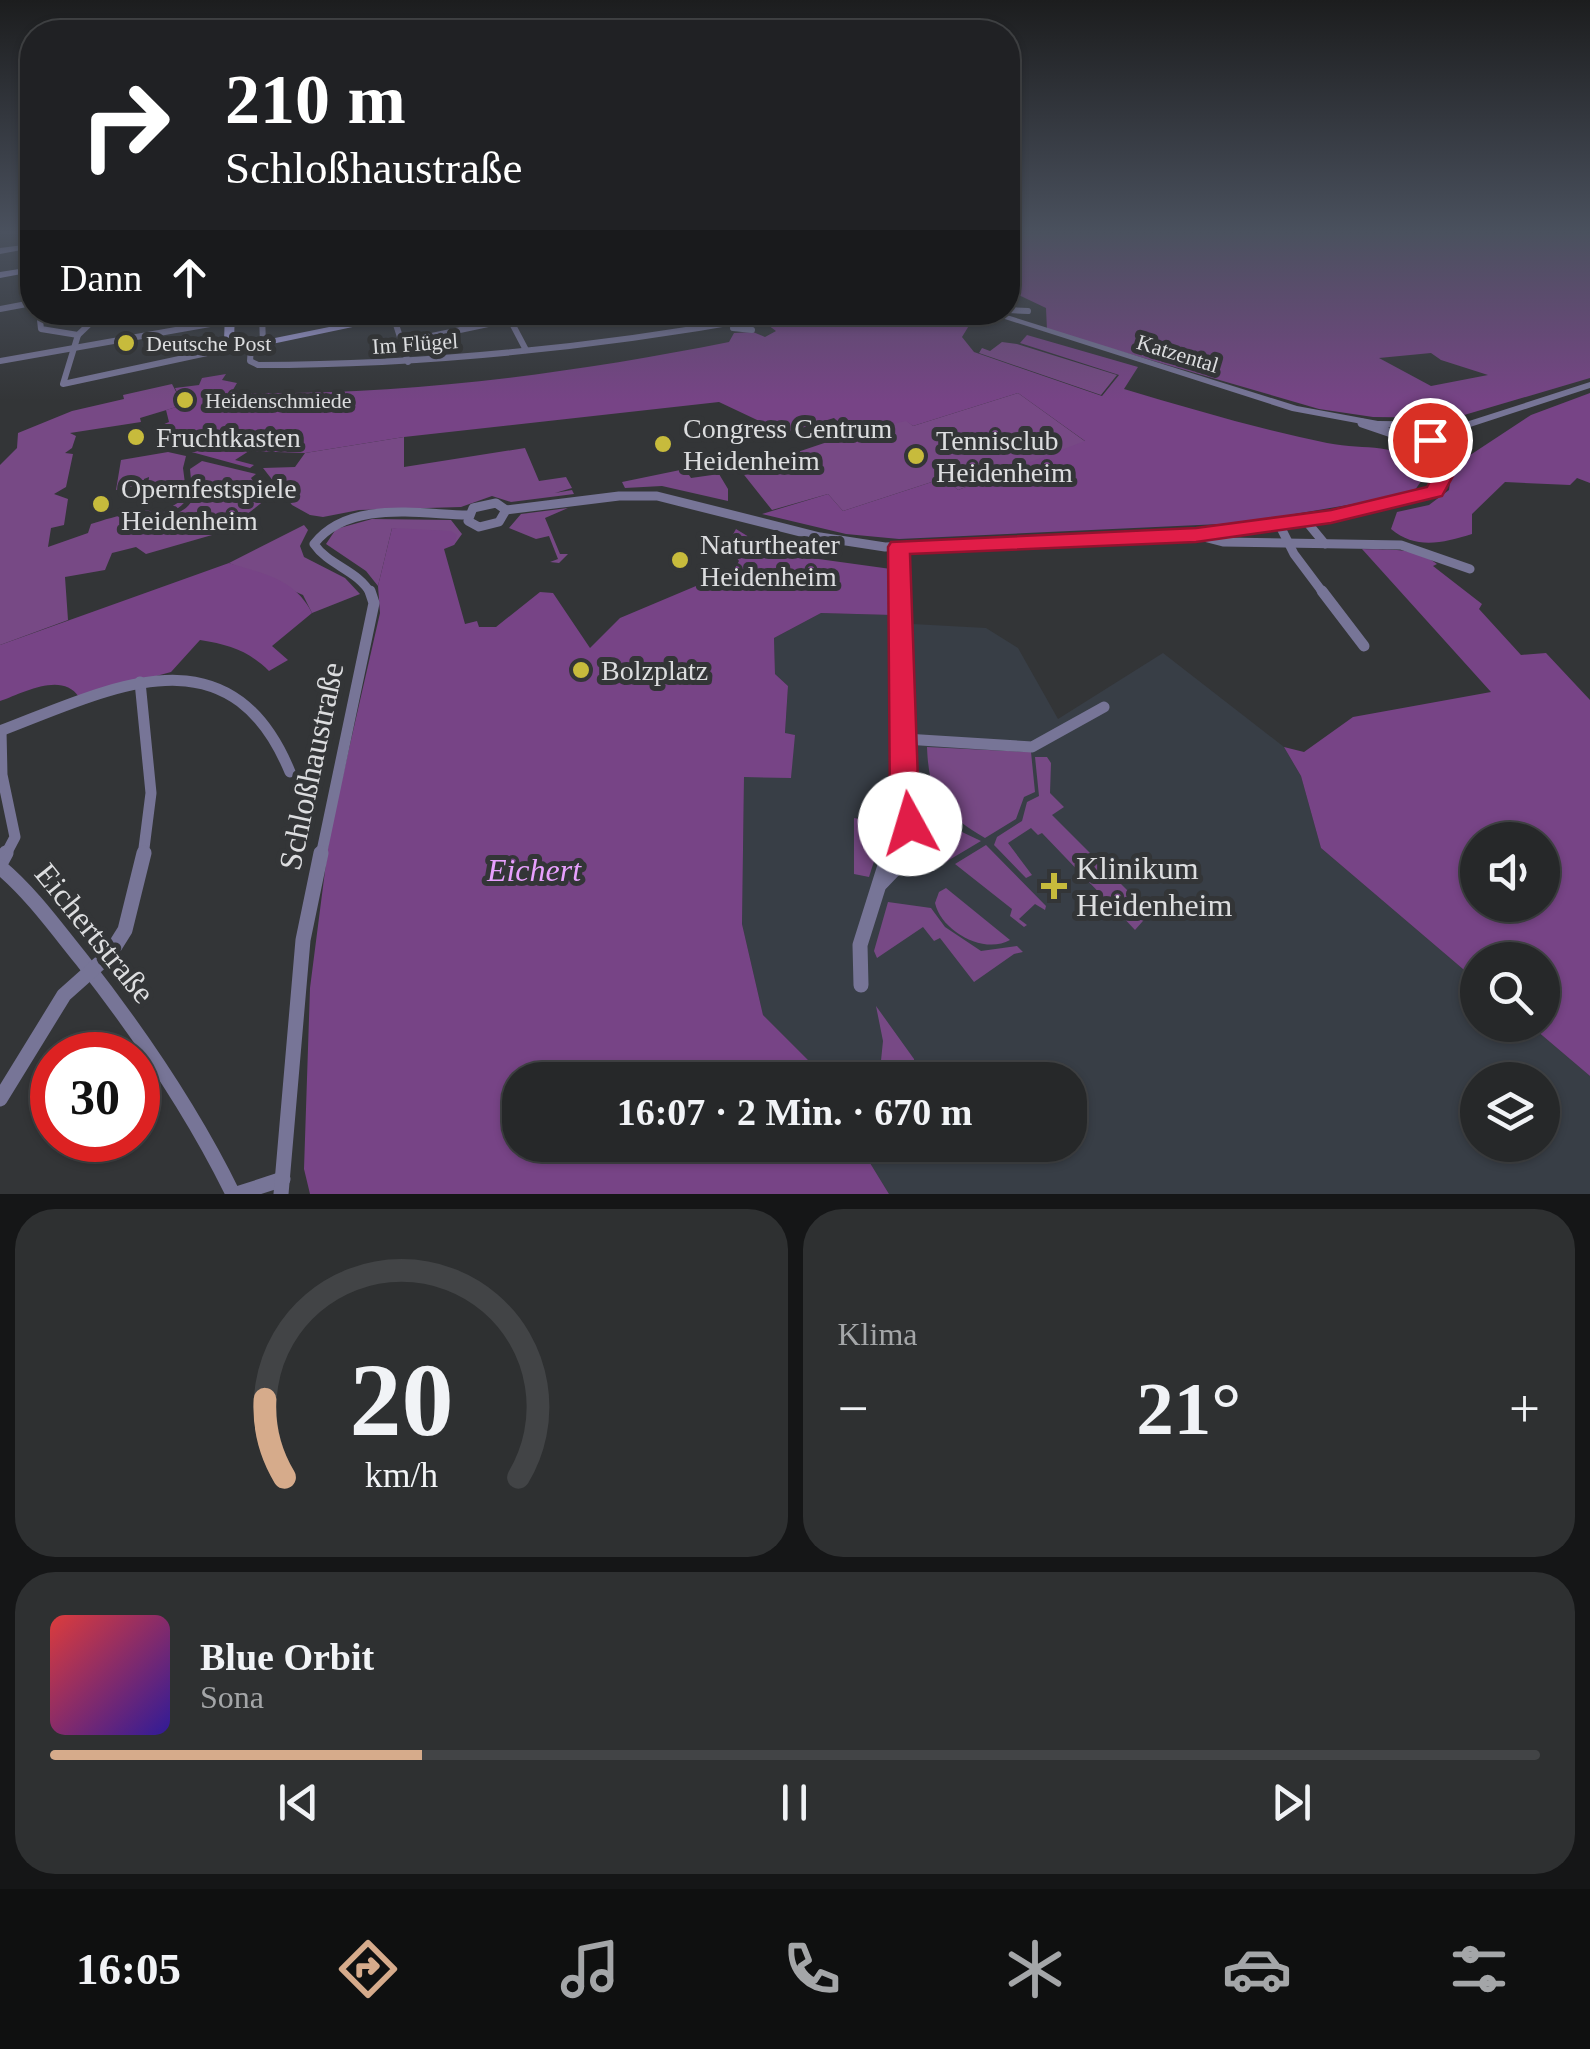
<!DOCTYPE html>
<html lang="de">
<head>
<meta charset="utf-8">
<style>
	:root { --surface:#262829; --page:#2e3031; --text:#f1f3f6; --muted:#a4a6a8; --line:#424446; --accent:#d6ab8b }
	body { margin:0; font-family:"Times New Roman",serif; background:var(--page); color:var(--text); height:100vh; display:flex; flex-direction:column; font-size:38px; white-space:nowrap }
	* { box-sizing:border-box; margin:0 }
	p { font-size:32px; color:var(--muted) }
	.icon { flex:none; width:55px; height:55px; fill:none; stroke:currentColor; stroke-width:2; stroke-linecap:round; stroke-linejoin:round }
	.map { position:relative; height:1194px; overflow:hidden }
	.side { display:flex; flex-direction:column; gap:15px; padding:15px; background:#151617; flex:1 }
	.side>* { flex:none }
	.banner { position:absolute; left:20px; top:20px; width:1000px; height:305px; border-radius:40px; box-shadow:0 2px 8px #0004,0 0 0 2px var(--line); background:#202124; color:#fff; overflow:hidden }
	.buttons { position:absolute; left:1460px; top:822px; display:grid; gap:20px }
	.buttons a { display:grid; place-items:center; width:100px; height:100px; border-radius:50%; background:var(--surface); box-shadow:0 2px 8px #0004,0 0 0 2px var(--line); font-size:50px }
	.speed { position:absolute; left:30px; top:1032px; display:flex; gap:20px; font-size:50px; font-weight:700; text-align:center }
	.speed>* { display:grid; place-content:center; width:130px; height:130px; border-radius:50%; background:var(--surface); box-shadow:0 2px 8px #0004,0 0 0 2px var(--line); line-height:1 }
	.speed .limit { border:15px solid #d22; background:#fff; color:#111 }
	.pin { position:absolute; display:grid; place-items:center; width:85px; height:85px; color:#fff; margin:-42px; border:5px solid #fff; border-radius:50%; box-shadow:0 2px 10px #0007 }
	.me { position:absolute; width:110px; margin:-55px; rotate:354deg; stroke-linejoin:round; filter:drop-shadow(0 0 8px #0008) }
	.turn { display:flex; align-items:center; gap:35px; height:210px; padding:0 40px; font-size:45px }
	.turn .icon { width:130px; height:130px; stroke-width:2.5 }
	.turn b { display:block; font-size:70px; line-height:85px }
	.then { display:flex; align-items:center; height:95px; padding:0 40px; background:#0003; gap:20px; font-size:38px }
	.big { font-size:75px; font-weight:800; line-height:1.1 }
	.side .tile { flex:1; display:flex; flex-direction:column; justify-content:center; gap:15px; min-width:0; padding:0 35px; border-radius:40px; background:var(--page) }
	.side .dial { align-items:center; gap:0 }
	.dial svg { height:260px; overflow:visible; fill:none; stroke:var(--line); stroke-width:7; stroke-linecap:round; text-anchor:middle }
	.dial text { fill:var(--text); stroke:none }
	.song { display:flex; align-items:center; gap:30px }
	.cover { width:120px; height:120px; border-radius:15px; background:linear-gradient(135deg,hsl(0 70% 55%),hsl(250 70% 35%)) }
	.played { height:10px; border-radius:5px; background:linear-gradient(90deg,var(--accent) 25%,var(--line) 25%) }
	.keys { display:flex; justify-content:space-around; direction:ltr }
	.heat { display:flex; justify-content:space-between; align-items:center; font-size:55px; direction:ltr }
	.side .tiles { flex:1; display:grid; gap:15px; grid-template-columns:1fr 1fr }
	.tile:last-child { grid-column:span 2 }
	.trip { position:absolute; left:502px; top:1062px; width:585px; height:100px; border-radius:40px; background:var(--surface); box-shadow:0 2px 8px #0004,0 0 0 2px var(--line); font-weight:800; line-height:100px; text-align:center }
	.tab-bar { display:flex; height:160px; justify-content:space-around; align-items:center; background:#0f1010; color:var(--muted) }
	.tab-bar .icon { width:70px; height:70px }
	.tab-bar .on { color:var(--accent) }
	.tab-bar b { font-size:45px; color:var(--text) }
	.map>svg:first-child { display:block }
</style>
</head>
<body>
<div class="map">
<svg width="1590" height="1194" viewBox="0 0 1590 1194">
	<rect width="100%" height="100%" fill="#333537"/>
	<path fill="#383e46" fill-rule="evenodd" d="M 821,613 L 892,615 L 894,623 L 986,628 L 1018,648 L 1058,719 L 1163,653 L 1284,747 L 1301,776 L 1321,848 L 1477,981 L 1478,1025 L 1530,1025 L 1590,1076 L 1590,1194 L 889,1194 L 859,1145 L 1070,1145 L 1070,1080 L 822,1080 L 814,1066 L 763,1015 L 742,924 L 744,776 L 791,777 L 794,735 L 785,734 L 788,686 L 775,674 L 774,638 ZM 1478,1080 L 1542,1080 L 1542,1145 L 1478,1145 Z"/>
	<g fill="#774985">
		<path d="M 1002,342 L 1017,344 L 1117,375 L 1101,395 L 979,353 L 982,348 L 990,351 Z"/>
		<path d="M 172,384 L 183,405 L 140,418 L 141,422 L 70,433 L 76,436 L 72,448 L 65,453 L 73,454 L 66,487 L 54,494 L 68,499 L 64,525 L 51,528 L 48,547 L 88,533 L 91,524 C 104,520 118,515 132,514 C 154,512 180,523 193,499 L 190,469 L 202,461 L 256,474 L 251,478 L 265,500 L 226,531 L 146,554 L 136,547 L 112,553 L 105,570 L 65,577 L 68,620 L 0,645 L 0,465 L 17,448 L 18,433 L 72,411 L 124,399 L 123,395 Z"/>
		<path d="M 1018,393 L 1086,442 L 958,490 L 944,478 L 843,511 L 828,494 L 772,510 L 741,471 L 851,434 L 906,420 L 913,426 Z"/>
		<path d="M 404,437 L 404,467 L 525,448 L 539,481 L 566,477 L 572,488 L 555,493 L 572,490 L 574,494 L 511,502 L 492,496 L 461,507 L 359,510 L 323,517 L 310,515 L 292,505 L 263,468 L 295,467 L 305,453 Z"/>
		<path d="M 168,452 L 186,456 L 183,468 L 187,499 C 175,517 157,513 138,509 L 162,513 L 179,502 L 168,497 L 146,502 L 149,477 L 144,479 L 142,500 L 137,502 L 138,485 L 116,490 L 121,460 Z"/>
		<path d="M 685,469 L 691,478 L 719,474 L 728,489 L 728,501 L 662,486 L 625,488 L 622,482 Z"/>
		<path d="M 568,508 L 545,518 L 560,554 L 568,554 L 559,563 L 550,562 L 558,559 L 549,536 L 536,539 L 509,528 L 521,514 Z"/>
		<path d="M 372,519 L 451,520 L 462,534 L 454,545 L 453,540 L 392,528 L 378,586 L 366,571 L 326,544 L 336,529 Z"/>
		<path d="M 304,525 L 308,530 L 300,546 L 304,557 L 345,578 L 360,594 L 312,613 L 303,595 L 229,563 Z"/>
		<path d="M 927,747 L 1031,752 L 1035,792 L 1024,797 L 1016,819 L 985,838 C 942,812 929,798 927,747 Z"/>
		<path d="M 1035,757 L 1047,757 L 1051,763 L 1050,793 L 1064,807 L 1052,815 L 1150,913 L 1135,930 L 1120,914 L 1126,909 L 1117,899 L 1110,904 L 1042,833 L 1038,835 L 1031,828 L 1008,843 L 1032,875 L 1026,878 L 994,845 L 997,837 L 1022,821 L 1027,802 L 1039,796 Z"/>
		<path d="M 915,803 L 924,814 L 981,841 L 944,863 L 943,839 L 918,815 Z"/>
		<path d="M 854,818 L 886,824 L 869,877 L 854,874 Z"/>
		<path d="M 986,845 L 1046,906 L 1045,910 L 1035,904 L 1019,919 L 1027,925 L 1024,927 L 1010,916 L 1012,909 L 955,864 Z"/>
		<path d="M 946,888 L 1010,940 C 984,955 941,931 935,903 L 939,892 Z"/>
		<path d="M 888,902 L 931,908 L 945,927 L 981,951 L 1017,946 L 1023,952 L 1014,954 L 974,982 L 940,938 L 934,941 L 923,927 L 877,958 L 874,951 Z"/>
		<path d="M 876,1006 L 914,1059 L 915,1072 L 905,1080 L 879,1080 L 883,1041 Z"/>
	</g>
	<g fill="#774486" fill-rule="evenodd">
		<path d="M 1008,234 L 1590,234 L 1590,378 L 1454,418 L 1373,417 L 1319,409 L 1047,330 L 1046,308 L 1008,290 ZM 1431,353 L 1441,360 L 1488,375 L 1431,386 L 1379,358 Z"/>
		<path d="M 967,312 L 973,319 L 962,337 L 974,352 L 1102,396 L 1119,375 L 1020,343 L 1027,335 L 1138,367 L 1124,389 C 1191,409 1259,429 1327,443 C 1369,451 1394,441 1430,469 L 1412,494 L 1242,523 L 899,539 L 846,534 L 762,514 L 828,494 L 843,511 L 944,478 L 958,490 L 1085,441 L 1018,393 L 913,426 L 906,421 L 851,434 L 834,418 L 785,433 L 719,402 L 404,437 L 305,453 L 249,451 L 235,460 L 254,465 L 250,468 L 177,448 L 155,449 L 159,445 L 155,428 L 169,422 L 166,410 L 183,405 L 175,388 L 199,385 L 202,378 L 226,374 L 222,380 L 237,383 L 231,393 C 400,396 563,375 729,342 L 734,333 L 753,332 L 765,337 L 776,331 L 764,322 L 817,313 Z"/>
		<path d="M 1590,393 L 1590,483 L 1577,478 L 1570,485 L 1505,482 L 1472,514 L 1472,534 C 1443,543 1416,550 1391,529 L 1397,512 L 1429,505 L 1449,490 L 1452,467 L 1531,415 Z"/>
		<path d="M 392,528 L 451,531 L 457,535 L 454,545 L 444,549 L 465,624 L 477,621 L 479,627 L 496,627 L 540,592 L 553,593 L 590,648 L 620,618 L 734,570 L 739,561 L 727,545 L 736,529 L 775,553 L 891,569 L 892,615 L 821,613 L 774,638 L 775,674 L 788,686 L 785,733 L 795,735 L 791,778 L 744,777 L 742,924 L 763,1015 L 814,1066 L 822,1080 L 520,1080 L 520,1145 L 859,1145 L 889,1194 L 310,1194 L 304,1169 L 310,988 L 330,832 L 380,613 L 378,586 Z"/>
		<path d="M 1362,549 C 1390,550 1415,547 1437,564 L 1433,566 L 1482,604 L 1479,609 L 1521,655 L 1546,653 L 1590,700 L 1590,1076 L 1530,1025 L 1542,1025 L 1542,960 L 1478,960 L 1477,981 L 1321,848 L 1301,776 L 1284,747 L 1304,752 L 1353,717 L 1491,692 ZM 1478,840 L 1542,840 L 1542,905 L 1478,905 Z"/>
		<path d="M 229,563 C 264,574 295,579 312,613 L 272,646 L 288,660 L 269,671 C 247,650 230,645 200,640 L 171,672 L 79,697 C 62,671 23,693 0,701 L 0,645 Z"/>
	</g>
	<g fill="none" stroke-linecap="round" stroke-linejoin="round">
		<path stroke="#4c4e50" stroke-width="6" stroke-dasharray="6 4" stroke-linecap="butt" d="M 184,324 L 185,315"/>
		<g stroke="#777597" stroke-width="6">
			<path d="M 0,309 L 32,303"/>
			<path d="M 1008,310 L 1028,311"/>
			<path d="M 62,312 L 40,320 L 41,329 L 78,335"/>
			<path d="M 102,312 L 78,335 L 63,384 L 235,347"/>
			<path d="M 392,312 L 408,362"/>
			<path d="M 506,312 L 526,350"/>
			<path d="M 262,315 L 263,344"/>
			<path d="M 91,323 L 159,312"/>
			<path d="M 733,328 L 752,330"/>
			<path d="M 403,342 L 546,312"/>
			<path d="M 251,347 L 250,361 L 258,365 C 437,365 615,345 791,312"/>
			<path d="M 0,361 L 278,312"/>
		</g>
		<g stroke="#777597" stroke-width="9">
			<path d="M 1362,423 L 1409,439 L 1435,458"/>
			<path d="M 496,503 L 506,510 L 499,522 L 479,527 L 468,521 L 473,508 Z"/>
			<path d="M 506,510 L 619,496 L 657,496 L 820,537 L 885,547 L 1196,535 L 1223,542 L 1401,545 L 1470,569"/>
			<path d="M 1306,521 L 1325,544"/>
			<path d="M 1280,526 L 1294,554 L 1324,594"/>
			<path d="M 1202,534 L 1306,521 L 1429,494 L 1441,485 L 1442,469 L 1424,427"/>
			<path d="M 899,547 L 900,594"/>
			<path d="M 371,594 C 358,570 329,566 314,544 C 348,500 418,514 467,515"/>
		</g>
		<g stroke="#777597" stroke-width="11">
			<path d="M 900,591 L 907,825"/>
			<path d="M 1322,591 L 1364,646"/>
			<path d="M 140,682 L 151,793 L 143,856"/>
			<path d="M 0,731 C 108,690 229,624 290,772"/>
			<path d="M 1,731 L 2,775 L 15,837 L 5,856"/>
			<path d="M 905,739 L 1032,747 L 1104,707"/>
			<circle cx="912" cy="844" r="20"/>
			<path d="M 321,856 L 374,603 L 370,591"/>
			<path d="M 888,856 L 892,848"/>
		</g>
		<g stroke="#777597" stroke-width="15">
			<path d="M 0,864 L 6,853"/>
			<path d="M 0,867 C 32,894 56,928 82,960 C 140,1034 192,1110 233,1194"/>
			<path d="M 881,883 L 903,860"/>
			<path d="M 861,985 L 860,945 L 889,853"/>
			<path d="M 0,1099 L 64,995 L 110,954 L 125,930 L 144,853"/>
			<path d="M 237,1194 L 283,1179"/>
			<path d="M 281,1194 L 303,940 L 321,853"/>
		</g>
		<path fill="#777597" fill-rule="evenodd" d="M 983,312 L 997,312 L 1297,406 L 1378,421 L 1466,422 L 1590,382 L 1590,388 L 1467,428 L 1378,427 L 1292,411 Z"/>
		<g fill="#9c98d0" fill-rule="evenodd">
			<path d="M 32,244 L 32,248 L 0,254 L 0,248 Z"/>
			<path d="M 32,267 L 32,272 L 0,278 L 0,272 Z"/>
			<path d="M 225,312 L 235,312 L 234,340 L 241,345 L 403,312 L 424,312 L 239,351 L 224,341 Z"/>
		</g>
	</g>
	<linearGradient id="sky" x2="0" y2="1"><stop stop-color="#1c1d1e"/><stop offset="0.58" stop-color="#4a515e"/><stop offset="1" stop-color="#4a515e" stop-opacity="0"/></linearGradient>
	<rect width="1590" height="401" fill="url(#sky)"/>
	<path fill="#e11d48" stroke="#92132f" stroke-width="2.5" d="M 1430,435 L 1439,440 L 1453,476 L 1442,496 L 1331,523 L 1196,542 L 910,554 L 919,810 L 924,824 L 920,833 L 907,837 L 897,834 L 890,810 L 888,547 L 891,542 L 1196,528 L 1331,510 L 1427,487 L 1433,476 L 1420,440 Z"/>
	<g fill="#c7bb3c" stroke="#333537" stroke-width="4">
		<circle cx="126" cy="343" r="10"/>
		<circle cx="185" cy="400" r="10"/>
		<circle cx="136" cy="437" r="10"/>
		<circle cx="663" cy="444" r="10"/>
		<circle cx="916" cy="456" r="10"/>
		<circle cx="101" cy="504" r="10"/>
		<circle cx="680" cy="560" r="10"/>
		<circle cx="581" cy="670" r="10"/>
		<path d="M1049 871h10v10h10v10h-10v10h-10v-10h-10v-10h10z"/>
	</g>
	<g text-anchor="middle" stroke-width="10" stroke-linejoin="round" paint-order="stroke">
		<g font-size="22" fill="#dcdddf" stroke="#333537" text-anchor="start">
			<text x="146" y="351">Deutsche Post</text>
			<text x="205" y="408">Heidenschmiede</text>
		</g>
		<g font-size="22" fill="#dcdddf" stroke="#333537">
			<text transform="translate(415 343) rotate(-4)" y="8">Im Flügel</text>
			<text transform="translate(1178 353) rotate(17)" y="8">Katzental</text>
		</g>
		<g font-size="28" fill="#dcdddf" stroke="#333537" text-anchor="start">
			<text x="683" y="438">Congress Centrum<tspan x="683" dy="32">Heidenheim</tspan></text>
			<text x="156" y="447">Fruchtkasten</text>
			<text x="936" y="450">Tennisclub<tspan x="936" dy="32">Heidenheim</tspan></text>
			<text x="121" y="498">Opernfestspiele<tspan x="121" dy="32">Heidenheim</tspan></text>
			<text x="700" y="554">Naturtheater<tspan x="700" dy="32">Heidenheim</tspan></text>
			<text x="601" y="680">Bolzplatz</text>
		</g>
		<g font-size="32" fill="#dcdddf" stroke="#333537">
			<text transform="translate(311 766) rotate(-78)" y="11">Schloßhaustraße</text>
			<text transform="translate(95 933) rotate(51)" y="11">Eichertstraße</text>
		</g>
		<g font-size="32" fill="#dcdddf" stroke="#333537" text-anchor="start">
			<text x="1076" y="879">Klinikum<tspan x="1076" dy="37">Heidenheim</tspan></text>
		</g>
		<g font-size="32" font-style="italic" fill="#e8a0fe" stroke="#333537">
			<text x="534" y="881">Eichert</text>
		</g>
	</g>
</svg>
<div class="buttons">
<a><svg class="icon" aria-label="sound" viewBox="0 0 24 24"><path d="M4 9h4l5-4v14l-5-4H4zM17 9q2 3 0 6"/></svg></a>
<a><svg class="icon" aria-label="search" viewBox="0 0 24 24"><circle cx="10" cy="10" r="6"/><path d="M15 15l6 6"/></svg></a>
<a><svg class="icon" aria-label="layers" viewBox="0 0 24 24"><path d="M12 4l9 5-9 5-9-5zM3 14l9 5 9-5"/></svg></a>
</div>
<div class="speed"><div class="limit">30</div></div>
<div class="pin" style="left:1430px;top:440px;background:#d93025"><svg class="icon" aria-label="arrive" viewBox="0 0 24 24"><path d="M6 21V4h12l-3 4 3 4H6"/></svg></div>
<svg class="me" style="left:910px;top:824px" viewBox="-20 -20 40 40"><circle r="19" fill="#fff"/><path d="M0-13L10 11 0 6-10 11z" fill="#e11d48"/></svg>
<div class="trip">16:07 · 2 Min. · 670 m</div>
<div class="banner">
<div class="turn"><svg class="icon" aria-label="right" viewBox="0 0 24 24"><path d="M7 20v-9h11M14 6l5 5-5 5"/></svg><div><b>210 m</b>Schloßhaustraße</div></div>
<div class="then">Dann<svg class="icon" aria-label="ahead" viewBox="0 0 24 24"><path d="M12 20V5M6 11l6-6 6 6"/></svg></div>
</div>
</div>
<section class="side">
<div class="tiles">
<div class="tile dial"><svg viewBox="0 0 100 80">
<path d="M14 69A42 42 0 1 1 86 69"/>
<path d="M14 69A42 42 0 0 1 8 45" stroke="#d6ab8b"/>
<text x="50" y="56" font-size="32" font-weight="700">20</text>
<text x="50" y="72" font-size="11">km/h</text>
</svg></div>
<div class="tile"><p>Klima</p>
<div class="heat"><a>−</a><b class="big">21°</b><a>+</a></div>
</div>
<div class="tile">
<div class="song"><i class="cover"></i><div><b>Blue Orbit</b><p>Sona</p></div></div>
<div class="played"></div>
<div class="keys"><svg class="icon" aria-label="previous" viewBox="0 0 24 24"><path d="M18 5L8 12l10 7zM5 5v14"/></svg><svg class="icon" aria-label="pause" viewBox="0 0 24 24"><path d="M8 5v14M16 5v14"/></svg><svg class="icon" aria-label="next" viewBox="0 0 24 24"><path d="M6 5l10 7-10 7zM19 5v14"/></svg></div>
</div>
</div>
</section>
<nav class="tab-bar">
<b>16:05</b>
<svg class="icon on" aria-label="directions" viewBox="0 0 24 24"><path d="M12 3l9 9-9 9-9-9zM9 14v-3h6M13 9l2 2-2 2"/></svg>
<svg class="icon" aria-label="music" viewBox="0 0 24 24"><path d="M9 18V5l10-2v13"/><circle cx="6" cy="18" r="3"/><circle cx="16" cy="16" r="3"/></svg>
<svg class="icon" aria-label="phone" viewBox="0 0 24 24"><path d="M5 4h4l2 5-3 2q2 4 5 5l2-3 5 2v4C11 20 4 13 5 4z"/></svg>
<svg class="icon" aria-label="climate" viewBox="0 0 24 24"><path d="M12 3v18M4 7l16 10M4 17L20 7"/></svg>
<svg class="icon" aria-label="car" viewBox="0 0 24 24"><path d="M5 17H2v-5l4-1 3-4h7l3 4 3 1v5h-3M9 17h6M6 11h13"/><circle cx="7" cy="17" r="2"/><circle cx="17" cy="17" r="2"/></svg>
<svg class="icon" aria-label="filters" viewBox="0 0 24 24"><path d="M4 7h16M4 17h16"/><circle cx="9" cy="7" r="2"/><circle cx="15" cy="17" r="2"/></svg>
</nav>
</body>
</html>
